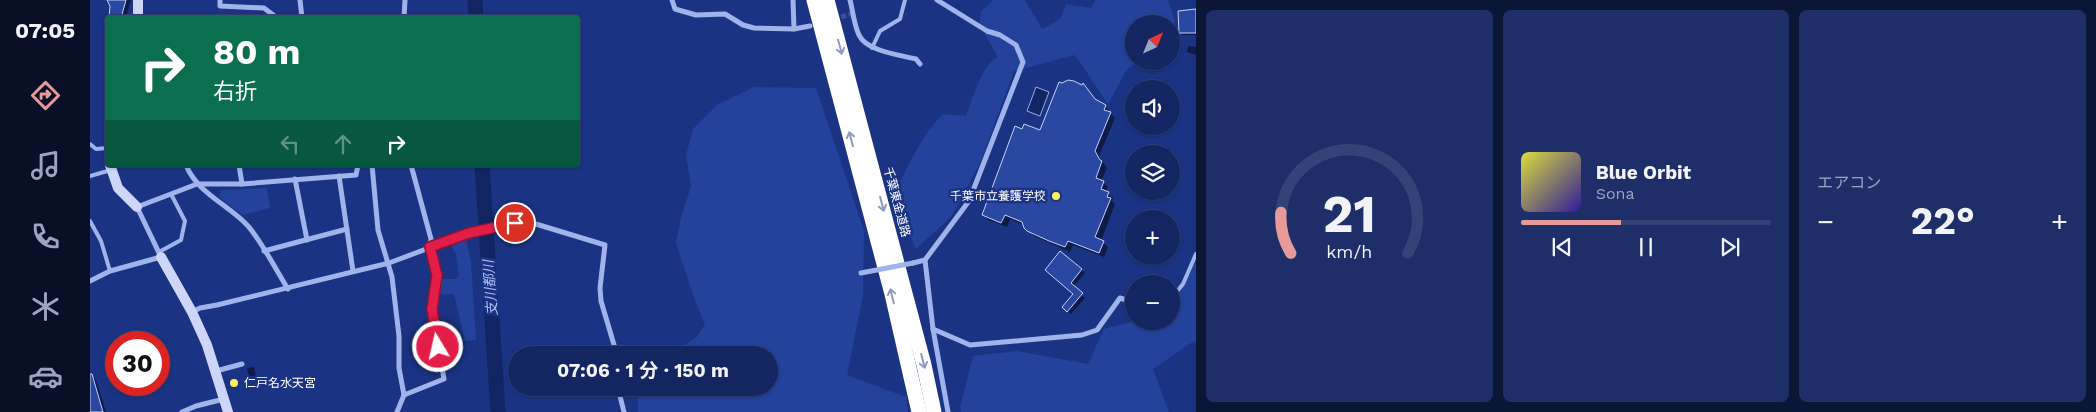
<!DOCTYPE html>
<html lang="ja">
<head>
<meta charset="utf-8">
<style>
	:root { --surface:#142662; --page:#1d2e68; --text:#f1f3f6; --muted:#9da5be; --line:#334377; --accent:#e69b98 }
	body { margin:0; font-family:"Work Sans","Noto Sans JP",sans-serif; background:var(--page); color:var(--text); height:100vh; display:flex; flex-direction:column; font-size:19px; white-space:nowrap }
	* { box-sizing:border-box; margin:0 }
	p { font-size:16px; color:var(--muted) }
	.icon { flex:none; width:28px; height:28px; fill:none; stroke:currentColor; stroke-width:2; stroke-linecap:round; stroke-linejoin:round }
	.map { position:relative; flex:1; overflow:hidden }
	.side { display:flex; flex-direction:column; gap:10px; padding:10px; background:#0b1536; width:900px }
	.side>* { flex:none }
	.guide { position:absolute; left:15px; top:15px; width:475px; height:152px; border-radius:5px; box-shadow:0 1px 4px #0004,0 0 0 1px var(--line); background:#0b6e4f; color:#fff; overflow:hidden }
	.needle { width:32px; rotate:43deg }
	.buttons { position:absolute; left:1035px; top:15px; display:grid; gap:10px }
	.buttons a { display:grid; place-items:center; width:55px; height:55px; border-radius:50%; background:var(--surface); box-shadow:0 1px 4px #0004,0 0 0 1px var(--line); font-size:25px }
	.speed { position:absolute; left:15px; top:331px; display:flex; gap:10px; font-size:25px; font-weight:700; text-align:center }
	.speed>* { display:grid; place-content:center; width:65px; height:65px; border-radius:50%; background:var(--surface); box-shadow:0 1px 4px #0004,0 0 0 1px var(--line); line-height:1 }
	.speed .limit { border:8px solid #d22; background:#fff; color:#111 }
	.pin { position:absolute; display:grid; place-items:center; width:42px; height:42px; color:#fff; margin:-21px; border:2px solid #fff; border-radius:50%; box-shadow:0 1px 5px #0007 }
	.me { position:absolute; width:55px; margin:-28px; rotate:351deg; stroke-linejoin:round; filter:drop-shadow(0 0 4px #0008) }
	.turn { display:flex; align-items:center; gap:18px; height:105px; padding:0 25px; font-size:22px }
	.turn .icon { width:65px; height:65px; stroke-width:2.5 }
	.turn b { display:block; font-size:35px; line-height:42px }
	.lanes { display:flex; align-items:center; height:48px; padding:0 25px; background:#0003; justify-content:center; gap:25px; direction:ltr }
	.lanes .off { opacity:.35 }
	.big { font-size:38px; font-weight:700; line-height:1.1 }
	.side .card { flex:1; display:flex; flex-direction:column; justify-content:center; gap:8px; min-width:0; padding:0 18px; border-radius:8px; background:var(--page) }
	.side .dial { align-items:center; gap:0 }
	.dial svg { height:130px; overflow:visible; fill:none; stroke:var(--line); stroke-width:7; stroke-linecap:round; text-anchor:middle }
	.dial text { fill:var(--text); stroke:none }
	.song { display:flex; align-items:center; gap:15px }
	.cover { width:60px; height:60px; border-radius:8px; background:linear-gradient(135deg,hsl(60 70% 55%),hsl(250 70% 35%)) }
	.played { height:5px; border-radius:2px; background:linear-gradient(90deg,var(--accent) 40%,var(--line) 40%) }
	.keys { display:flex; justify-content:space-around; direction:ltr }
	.heat { display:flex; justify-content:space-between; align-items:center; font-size:28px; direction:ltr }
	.side .tiles { flex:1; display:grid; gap:10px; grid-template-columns:repeat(3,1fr) }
	.trip { position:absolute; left:418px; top:346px; width:270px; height:50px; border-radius:25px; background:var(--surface); box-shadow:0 1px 4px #0004,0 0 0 1px var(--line); font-weight:700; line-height:50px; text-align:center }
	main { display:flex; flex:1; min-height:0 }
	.tabs { display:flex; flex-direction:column; width:90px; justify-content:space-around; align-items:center; background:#080f27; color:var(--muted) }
	.tabs .icon { width:35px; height:35px }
	.tabs .current { color:var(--accent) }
	.tabs b { font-size:22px; color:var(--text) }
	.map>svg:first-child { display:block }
</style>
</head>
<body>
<main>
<nav class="tabs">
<b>07:05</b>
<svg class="icon current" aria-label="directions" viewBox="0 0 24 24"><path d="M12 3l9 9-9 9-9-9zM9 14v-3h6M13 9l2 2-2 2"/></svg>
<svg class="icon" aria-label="music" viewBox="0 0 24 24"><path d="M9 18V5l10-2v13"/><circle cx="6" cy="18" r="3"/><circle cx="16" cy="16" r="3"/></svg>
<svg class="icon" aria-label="phone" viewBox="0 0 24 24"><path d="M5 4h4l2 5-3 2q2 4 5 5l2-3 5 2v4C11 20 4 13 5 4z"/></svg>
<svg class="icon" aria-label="climate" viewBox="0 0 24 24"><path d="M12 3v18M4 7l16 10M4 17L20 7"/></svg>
<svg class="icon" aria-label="car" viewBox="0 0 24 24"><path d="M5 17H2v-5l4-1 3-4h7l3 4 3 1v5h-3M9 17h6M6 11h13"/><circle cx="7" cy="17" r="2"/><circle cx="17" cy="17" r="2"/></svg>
</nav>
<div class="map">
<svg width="1106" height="412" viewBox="0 0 1106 412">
	<rect width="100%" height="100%" fill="#1b3383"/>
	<g fill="#24429c">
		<path d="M 903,0 L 935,0 L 952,29 L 970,19 L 976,4 L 1001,8 L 1005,0 L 1078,0 L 1085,21 L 1081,33 L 1081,24 L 1044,24 L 1044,61 L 1051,61 L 1037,69 L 1018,104 L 985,55 L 924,71 L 891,161 L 862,216 L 826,249 L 803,197 C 817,168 830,138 852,114 L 876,116 C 882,100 892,64 908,57 L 889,24 L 891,11 Z"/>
		<path d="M 664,87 L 726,88 L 774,231 L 773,296 L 757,375 L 816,397 L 818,412 L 548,412 L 548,388 L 679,388 L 679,355 L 580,355 L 607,337 L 615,325 L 604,297 L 586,243 L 591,218 L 601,186 L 596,155 L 603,129 L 627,105 Z"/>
		<path d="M 177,188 L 180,208 L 153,215 L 129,197 L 131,190 Z"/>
		<path d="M 376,238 L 381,263 L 386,340 L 375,341 L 364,294 L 347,294 L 351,279 L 366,279 L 369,275 L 366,255 L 360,243 Z"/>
		<path d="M 1106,260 L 1106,344 L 1104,341 L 1063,369 L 1079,412 L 871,412 L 870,408 L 883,356 L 927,351 L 998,364 L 1014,329 L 1044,321 L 1081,321 L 1081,303 L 1094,286 Z"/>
	</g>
	<path fill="#122461" stroke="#94abed" d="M 946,87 L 959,92 L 950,116 L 937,111 Z"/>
	<g fill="#0007">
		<path d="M 19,0 L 41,0 L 37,13 L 42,18 L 20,18 L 21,6 Z"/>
		<path d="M 1106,10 L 1106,35 L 1093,35 L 1090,32 Z"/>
		<path d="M 1098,46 L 1106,47 L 1106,55 L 1097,52 Z"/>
		<path d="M 994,85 L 1007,102 L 1015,106 L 1025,118 L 1009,156 L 1017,168 L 1011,181 L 1018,187 L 1016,192 L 1023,198 L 1022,201 L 1025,204 L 1011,241 L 1018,247 L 1014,257 L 983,245 L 980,252 L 944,236 L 934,225 L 920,219 L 917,227 L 898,220 L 893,215 L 933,130 L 951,132 Z"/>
		<path d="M 970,253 L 995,273 L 983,287 L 995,298 L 981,314 L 973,307 L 984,294 Z"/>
		<path d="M 164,367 L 166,376 L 159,377 L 157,368 Z"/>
		<path d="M 1,375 L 6,380 L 16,412 L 0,412 Z"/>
	</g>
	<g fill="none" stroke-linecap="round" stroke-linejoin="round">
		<g stroke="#122461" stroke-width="15">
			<path d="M 385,0 L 386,18"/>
			<path d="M 392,165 L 408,412"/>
		</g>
	</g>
	<g fill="#2a47a1" stroke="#c5d2f8">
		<path d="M 17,0 L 36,0 L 31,18 L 19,18 L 20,6 Z"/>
		<path d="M 1106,9 L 1106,33 L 1089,33 L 1088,11 Z"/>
		<path d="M 978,80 L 984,81 L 992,85 L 993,83 L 1005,99 L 1016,105 L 1014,110 L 1021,112 L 1005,151 L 1010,160 L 1012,161 L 1006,178 L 1014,181 L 1011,189 L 1019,192 L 1017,197 L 1021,198 L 1005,237 L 1014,241 L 1009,253 L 978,241 L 975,247 L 959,241 L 937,231 L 934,228 L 932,222 L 915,215 L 911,223 L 892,215 L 925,126 L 932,129 L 934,124 L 950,130 L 969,82 L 972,83 Z"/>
		<path d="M 970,251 L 992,269 L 981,283 L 993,293 L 977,312 L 972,307 L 983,294 L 955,270 Z"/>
		<path d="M 0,374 L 2,374 L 13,412 L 0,412 Z"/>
	</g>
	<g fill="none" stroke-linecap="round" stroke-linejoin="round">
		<path stroke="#3d5296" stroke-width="5" stroke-dasharray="5 2.5" stroke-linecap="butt" d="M 744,19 L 764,13"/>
		<g stroke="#a1b3eb" stroke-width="4">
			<path d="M 782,48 L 790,31 L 810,19 L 815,0"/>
			<path d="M 0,144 L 6,149 L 18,148"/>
			<path d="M 0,176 L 21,170"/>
			<path d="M 0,221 L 11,241 L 20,271"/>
			<path d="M 69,252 L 91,240 L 95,221 L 81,194"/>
			<path d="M 1081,299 L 1093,284 L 1106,254"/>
		</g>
		<g stroke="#a1b3eb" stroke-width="5">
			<path d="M 130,0 L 130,6 L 174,8 L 187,18"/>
			<path d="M 210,0 L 212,18"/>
			<path d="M 582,0 L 585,9 L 606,15 L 635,14 L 653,25 L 664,28 L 704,29 L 720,26"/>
			<path d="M 703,0 L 704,29"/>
			<path d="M 760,0 C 763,11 764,25 769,35 C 776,51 810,55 826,59 L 830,64"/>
			<path d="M 314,18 L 315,0"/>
			<path d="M 96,165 C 107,193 139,205 158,226 C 172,242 186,270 198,289"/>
			<path d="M 149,165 L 152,184"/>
			<path d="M 282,165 L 288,230 L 302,277 L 309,336 L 309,368 L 314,395 L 307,412"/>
			<path d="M 249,176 L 263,271"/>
			<path d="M 205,179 L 217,240"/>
			<path d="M 174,251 L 257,229"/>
			<path d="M 835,260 L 843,329 L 858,412"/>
			<path d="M 823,263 L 835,260 L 879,201 L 933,62 L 926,45 L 910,35 L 897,31 L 847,0"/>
			<path d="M 0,281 L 20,271 L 71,257 L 47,207 L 107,184 L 152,184 L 266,175 L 268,165"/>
			<path d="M 102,312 L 110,308 L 127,305 L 299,263 L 379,233 L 436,221 L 515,245 L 510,288 L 511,301 L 527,355"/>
			<path d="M 843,329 L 880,345 L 992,335 L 1007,330 L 1030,298 L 1040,301"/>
			<path d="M 126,371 L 152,364"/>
			<path d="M 528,388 L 534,412"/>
			<path d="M 314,395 L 354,379 L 342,309 L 347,275 L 340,247 L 341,239 L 321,165"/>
			<path d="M 92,412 L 106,406 L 134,399"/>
		</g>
		<g stroke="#cdd6f8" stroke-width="10">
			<path d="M 48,0 L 48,18"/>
			<path d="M 20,165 L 28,188 L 47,207"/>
			<path d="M 71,257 L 102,312 L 117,345 L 138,412"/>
		</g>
		<g stroke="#fff" stroke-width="15">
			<path d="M 724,0 L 802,294 L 829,412"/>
			<path d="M 737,0 L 834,365 L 844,412"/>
		</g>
		<path stroke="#a1b3eb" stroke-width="5" d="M 771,273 L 823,263"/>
	</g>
	<defs><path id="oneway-shaft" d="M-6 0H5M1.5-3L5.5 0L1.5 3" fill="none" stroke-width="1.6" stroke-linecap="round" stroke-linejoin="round" transform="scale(1.25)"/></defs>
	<g stroke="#8d99c1">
		<use href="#oneway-shaft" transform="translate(750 47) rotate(75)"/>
		<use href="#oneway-shaft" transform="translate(761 139) rotate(-105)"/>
		<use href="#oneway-shaft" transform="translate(792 204) rotate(75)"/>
		<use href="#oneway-shaft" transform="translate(802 296) rotate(-104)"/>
		<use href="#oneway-shaft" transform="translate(833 361) rotate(76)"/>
	</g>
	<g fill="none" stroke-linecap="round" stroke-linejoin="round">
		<g stroke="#92132f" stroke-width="12">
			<path id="route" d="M 348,347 L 342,309 L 347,275 L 340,247 L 379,233 L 425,223"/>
		</g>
		<use href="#route" stroke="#e11d48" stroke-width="9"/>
	</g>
	<g fill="#fcef5e" stroke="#1b3383" stroke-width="2">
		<circle cx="966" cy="196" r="5"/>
		<circle cx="144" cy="383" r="5"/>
	</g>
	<g text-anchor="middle" stroke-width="5" stroke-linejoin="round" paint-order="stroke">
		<g font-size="12" fill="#fff" stroke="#1b3383" text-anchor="end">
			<text x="956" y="200">千葉市立養護学校</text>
			<text x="154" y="387" text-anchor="start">仁戸名水天宮</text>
		</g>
		<g font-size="12" fill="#fff" stroke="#1b3383">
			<text transform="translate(807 202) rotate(75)" y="4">千葉東金道路</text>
		</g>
		<g font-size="14" font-style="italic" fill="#acbef2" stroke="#1b3383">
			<text transform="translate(400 288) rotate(-94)" y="5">支川都川</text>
		</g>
	</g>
</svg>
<div class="buttons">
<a><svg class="needle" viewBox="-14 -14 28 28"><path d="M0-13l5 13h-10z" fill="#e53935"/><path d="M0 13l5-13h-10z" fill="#9da5be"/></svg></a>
<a><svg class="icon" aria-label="sound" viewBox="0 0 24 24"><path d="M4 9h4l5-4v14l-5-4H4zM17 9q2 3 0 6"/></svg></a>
<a><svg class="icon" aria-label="layers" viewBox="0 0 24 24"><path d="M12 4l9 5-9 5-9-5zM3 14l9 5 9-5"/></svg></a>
<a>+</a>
<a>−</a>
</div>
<div class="speed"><div class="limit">30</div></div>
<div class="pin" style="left:425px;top:223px;background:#d93025"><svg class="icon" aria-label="arrive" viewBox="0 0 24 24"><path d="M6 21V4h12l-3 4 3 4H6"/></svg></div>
<svg class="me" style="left:348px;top:347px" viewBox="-20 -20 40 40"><circle r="17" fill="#e11d48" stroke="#fff" stroke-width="3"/><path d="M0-11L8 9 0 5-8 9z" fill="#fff"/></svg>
<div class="trip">07:06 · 1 分 · 150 m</div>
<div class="guide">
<div class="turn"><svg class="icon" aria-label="right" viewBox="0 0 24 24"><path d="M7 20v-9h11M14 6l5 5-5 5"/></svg><div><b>80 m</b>右折</div></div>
<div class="lanes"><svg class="icon off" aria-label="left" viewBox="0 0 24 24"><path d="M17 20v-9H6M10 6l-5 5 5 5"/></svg><svg class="icon off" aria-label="ahead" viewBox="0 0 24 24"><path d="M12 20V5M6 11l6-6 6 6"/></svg><svg class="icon" aria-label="right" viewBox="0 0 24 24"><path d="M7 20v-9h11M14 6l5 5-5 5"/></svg></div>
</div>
</div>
<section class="side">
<div class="tiles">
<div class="card dial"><svg viewBox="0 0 100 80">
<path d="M14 69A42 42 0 1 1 86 69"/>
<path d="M14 69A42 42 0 0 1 8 44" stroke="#e69b98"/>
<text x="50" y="56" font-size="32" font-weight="700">21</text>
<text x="50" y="72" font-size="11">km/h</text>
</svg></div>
<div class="card">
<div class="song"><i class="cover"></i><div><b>Blue Orbit</b><p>Sona</p></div></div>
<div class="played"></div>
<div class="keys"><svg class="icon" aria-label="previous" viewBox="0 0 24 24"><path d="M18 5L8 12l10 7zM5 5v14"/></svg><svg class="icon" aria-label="pause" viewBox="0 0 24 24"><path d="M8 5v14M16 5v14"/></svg><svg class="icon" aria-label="next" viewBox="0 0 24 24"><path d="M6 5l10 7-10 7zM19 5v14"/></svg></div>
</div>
<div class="card"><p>エアコン</p>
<div class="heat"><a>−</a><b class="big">22°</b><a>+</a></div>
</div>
</div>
</section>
</main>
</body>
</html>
